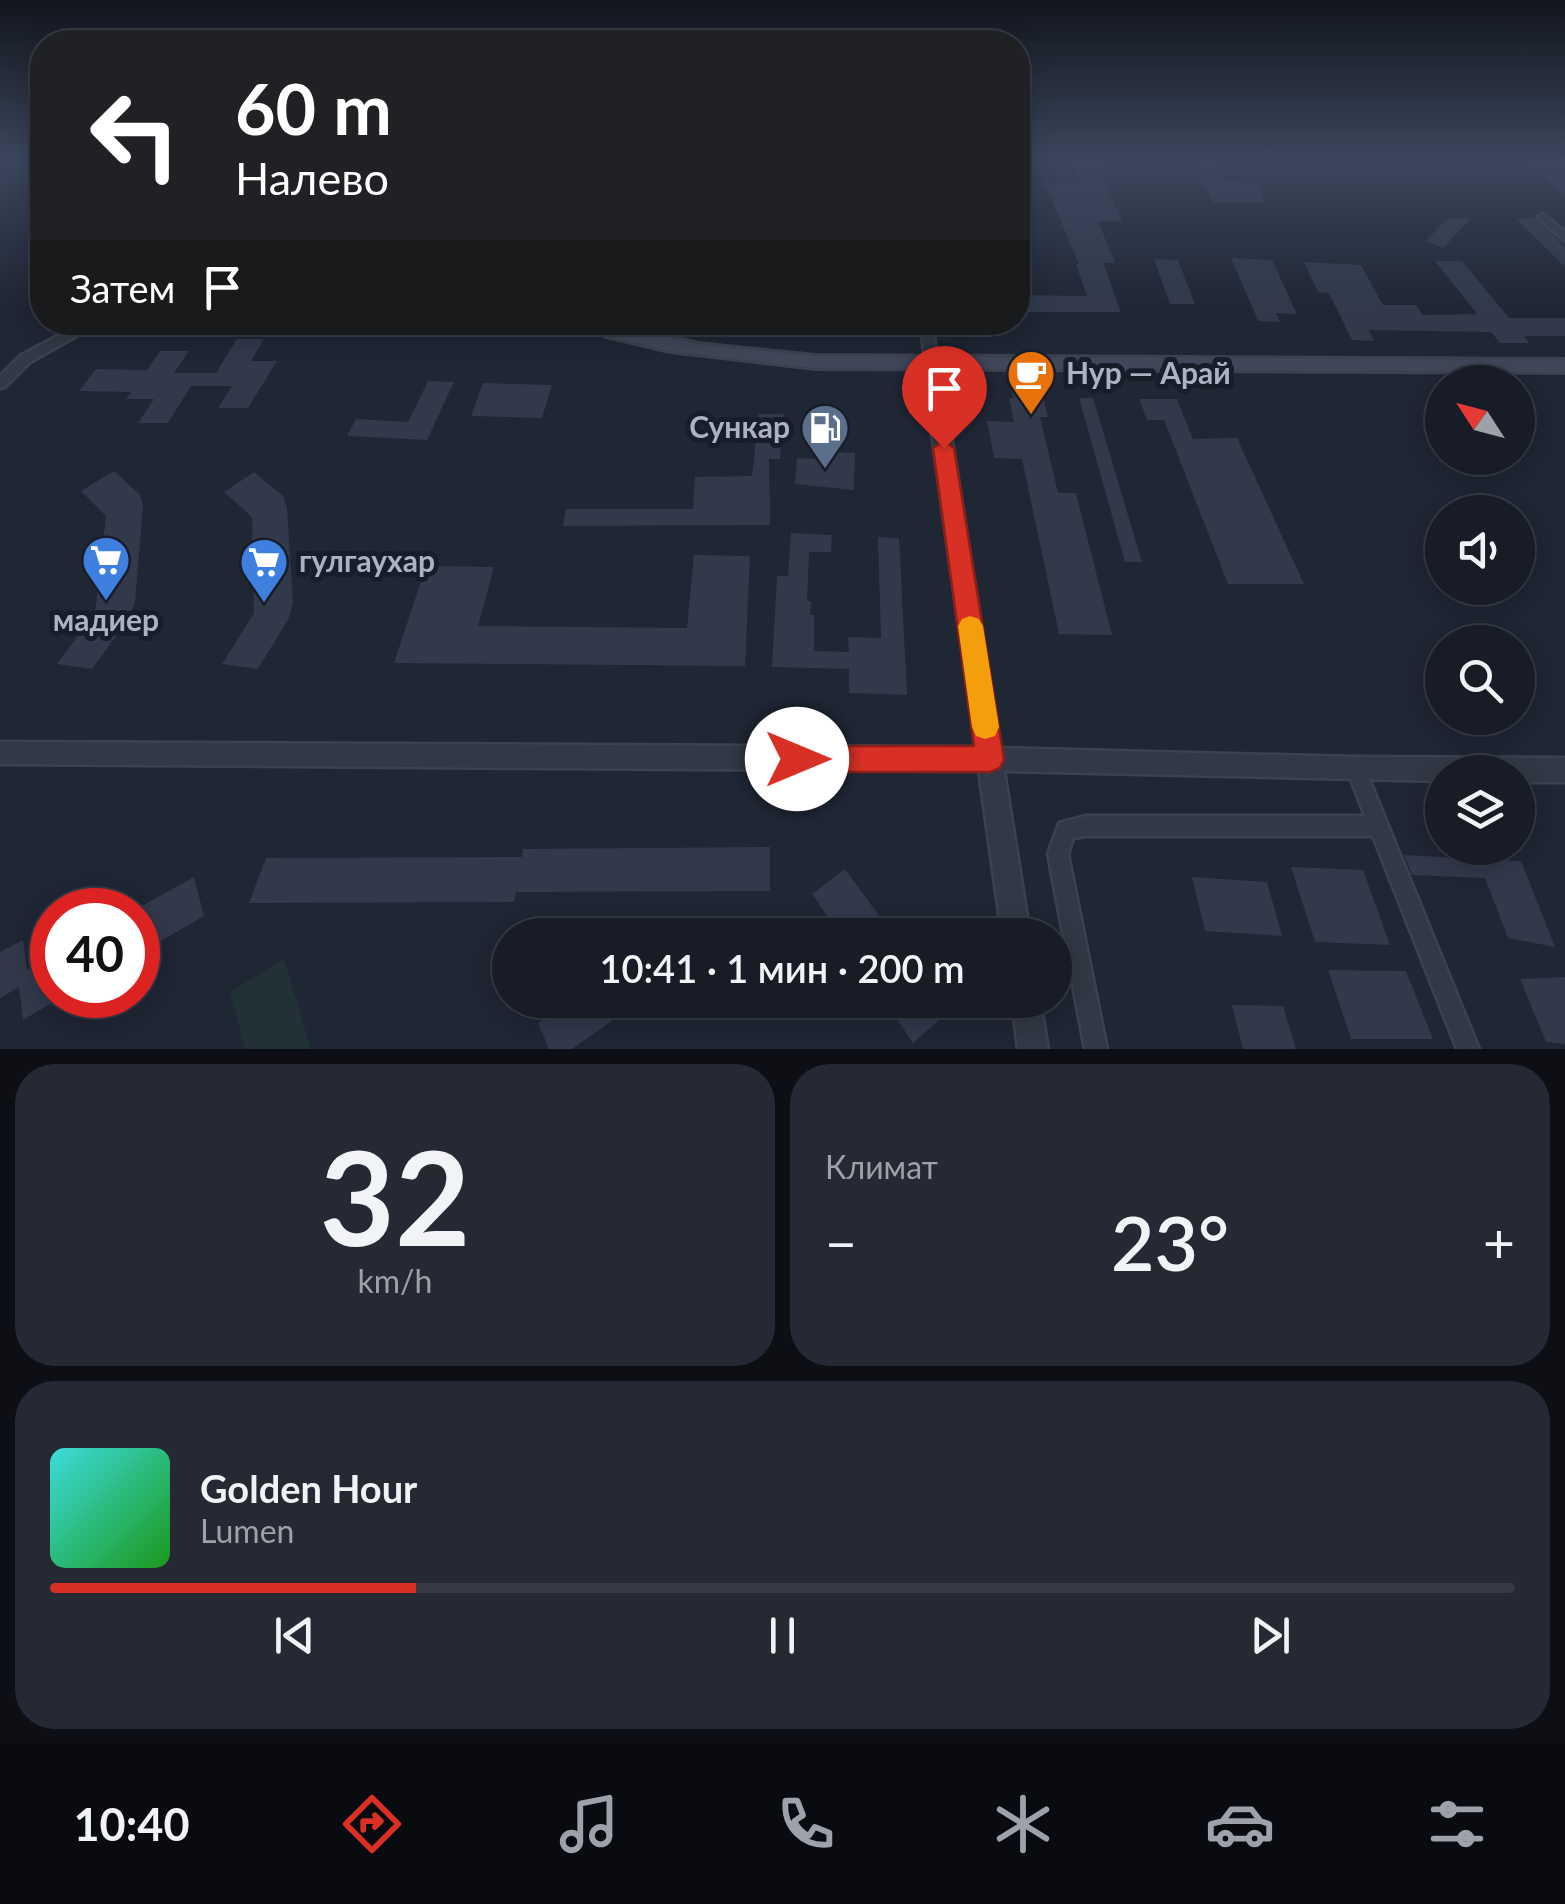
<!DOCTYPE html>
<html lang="ru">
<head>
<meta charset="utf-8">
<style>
	:root { --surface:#171c27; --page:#242933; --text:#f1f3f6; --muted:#9ea1a7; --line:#363a44; --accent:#d93025 }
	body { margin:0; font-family:Lato,sans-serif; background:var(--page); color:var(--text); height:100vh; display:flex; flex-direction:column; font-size:38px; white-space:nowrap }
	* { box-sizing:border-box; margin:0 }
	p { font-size:32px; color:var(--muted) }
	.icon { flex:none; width:55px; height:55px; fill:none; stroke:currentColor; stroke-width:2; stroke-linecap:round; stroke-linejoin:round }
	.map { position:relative; height:1049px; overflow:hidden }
	.drawer { display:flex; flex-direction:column; gap:15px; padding:15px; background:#0d0f15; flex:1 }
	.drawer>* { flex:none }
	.hud { position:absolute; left:30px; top:30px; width:1000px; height:305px; border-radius:40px; box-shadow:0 5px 25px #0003,0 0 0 2px var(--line); background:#202124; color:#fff; overflow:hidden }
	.needle { width:65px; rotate:306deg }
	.controls { position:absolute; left:1425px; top:365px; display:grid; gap:20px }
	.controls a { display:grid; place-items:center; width:110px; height:110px; border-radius:50%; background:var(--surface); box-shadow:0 5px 25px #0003,0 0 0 2px var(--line); font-size:50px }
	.speed { position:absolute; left:30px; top:888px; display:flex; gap:20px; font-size:50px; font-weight:700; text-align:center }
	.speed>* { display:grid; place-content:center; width:130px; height:130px; border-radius:50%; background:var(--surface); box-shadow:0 5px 25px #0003,0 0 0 2px var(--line); line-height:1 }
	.speed .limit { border:15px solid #d22; background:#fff; color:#111 }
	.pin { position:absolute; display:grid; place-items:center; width:85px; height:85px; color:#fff; margin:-102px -42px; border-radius:50% 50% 50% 0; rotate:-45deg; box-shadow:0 0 10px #0007 }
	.pin .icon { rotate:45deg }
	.me { position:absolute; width:110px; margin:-55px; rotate:90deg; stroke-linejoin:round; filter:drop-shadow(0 0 8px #0008) }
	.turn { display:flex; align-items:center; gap:35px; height:210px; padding:0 40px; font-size:45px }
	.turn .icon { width:130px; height:130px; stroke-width:2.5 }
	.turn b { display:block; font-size:70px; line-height:85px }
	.then { display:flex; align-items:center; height:95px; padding:0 40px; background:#0003; gap:20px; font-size:38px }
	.big { font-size:75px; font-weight:600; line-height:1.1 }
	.drawer .card { flex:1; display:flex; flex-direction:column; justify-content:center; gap:15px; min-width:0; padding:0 35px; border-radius:40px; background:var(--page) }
	.drawer .dial { align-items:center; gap:0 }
	.dial b { font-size:130px; line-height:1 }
	.song { display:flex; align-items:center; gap:30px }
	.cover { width:120px; height:120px; border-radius:15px; background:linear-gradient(135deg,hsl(180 70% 55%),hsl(120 70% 35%)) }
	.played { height:10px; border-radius:5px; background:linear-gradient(90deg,var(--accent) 25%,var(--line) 25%) }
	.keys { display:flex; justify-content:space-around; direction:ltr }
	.heat { display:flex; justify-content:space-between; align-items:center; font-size:55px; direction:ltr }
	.drawer .tiles { flex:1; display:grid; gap:15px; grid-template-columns:1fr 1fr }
	.card:last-child { grid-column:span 2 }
	.trip { position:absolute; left:492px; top:918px; width:580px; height:100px; border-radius:50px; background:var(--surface); box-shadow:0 5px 25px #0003,0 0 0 2px var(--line); font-weight:600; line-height:100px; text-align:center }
	.tabs { display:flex; height:160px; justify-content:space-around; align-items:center; background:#090b10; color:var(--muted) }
	.tabs .icon { width:70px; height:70px }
	.tabs .selected { color:var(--accent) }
	.tabs b { font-size:45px; color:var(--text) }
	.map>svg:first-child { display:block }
</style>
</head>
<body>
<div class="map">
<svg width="1565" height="1049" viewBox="0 0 1565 1049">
	<rect width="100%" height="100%" fill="#1f2634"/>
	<path fill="#213136" d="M 284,959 L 311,1049 L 245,1049 L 230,992 Z"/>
	<g fill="#31394b">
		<path d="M 1072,159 L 1095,159 L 1122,221 L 1098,221 L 1115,263 L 1103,263 L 1121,312 L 1018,312 L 1018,295 L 1087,296 L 1076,264 L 1079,264 L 1045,183 L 1081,183 Z"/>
		<path d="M 1522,159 L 1565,159 L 1565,197 Z"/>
		<path d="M 1195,167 L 1217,167 L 1223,180 L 1257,182 L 1265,203 L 1212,202 Z"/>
		<path d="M 1448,218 L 1471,218 L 1443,248 L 1426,241 Z"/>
		<path d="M 1535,218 L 1565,247 L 1565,267 L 1517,219 Z"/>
		<path d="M 1231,258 L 1272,260 L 1297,314 L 1276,313 L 1280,322 L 1258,321 Z"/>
		<path d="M 1154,259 L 1178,260 L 1195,304 L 1170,304 Z"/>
		<path d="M 1435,261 L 1462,261 L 1509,318 L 1565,318 L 1565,336 L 1524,336 L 1529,343 L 1500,343 L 1491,332 L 1369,330 L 1374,341 L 1352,340 L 1329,293 L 1318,292 L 1304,262 L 1361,265 L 1383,305 L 1416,305 L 1423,315 L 1477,314 Z"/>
		<path d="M 831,322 L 913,322 L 913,324 L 879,337 L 831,332 Z"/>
		<path d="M 237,339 L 264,339 L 251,361 L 277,361 L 248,408 L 218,408 L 232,386 L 191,386 L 168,423 L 138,423 L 154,399 L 126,399 L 131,392 L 79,391 L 96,369 L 147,370 L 160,351 L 189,351 L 174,373 L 216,373 Z"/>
		<path d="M 428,381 L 454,382 L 427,440 L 347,436 L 356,419 L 408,422 Z"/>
		<path d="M 483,383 L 552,385 L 542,418 L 471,416 Z"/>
		<path d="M 1011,389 L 1041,389 L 1048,417 L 1040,417 L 1058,493 L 1076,493 L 1112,635 L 1059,634 L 1022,459 L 994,458 L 987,421 L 1014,422 L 1009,398 L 1013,398 Z"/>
		<path d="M 1079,398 L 1093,398 L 1142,562 L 1125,562 Z"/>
		<path d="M 1139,399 L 1177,399 L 1193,439 L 1237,438 L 1304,584 L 1228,584 L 1164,420 L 1147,420 Z"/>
		<path d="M 759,414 L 784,414 L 780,459 L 769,459 L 770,525 L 563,526 L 566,509 L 693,509 L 695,477 L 752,476 Z"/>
		<path d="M 833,452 L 855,453 L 854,490 L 795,484 L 797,458 L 833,460 Z"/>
		<path d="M 114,471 L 140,495 L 143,506 L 135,602 L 129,618 L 92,669 L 57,664 L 95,613 L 106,516 L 81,491 Z"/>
		<path d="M 254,472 L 283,496 L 287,507 L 293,602 L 289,618 L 258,669 L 222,664 L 254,613 L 252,517 L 224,492 Z"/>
		<path d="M 791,533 L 832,535 L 831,552 L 809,552 L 807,601 L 811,601 L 810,615 L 814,615 L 814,651 L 849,652 L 848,637 L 881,638 L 878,537 L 899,538 L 907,695 L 849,693 L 849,669 L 772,667 L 777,576 L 788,576 Z"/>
		<path d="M 694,555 L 750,556 L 745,666 L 394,663 L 426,566 L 494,567 L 478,626 L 687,628 Z"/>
		<path d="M 770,847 L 770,891 L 516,892 L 514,902 L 249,903 L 266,858 L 522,857 L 523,849 Z"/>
		<path d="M 1404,855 L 1521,861 L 1555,947 L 1508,938 L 1485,878 L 1412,875 Z"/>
		<path d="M 1291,867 L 1363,870 L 1390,945 L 1315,942 Z"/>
		<path d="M 845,869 L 893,935 L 840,935 L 812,894 Z"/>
		<path d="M 194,877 L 204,916 L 138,954 L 138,908 Z"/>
		<path d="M 1192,877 L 1267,882 L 1282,936 L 1205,931 Z"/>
		<path d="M 23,940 L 27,970 L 52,956 L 52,1003 L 23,1020 L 19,987 L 0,998 L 0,952 Z"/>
		<path d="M 1328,970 L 1406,971 L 1433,1039 L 1351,1039 Z"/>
		<path d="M 1565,977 L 1565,1044 L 1546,1042 L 1520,979 Z"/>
		<path d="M 571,1000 L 612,1000 L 619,1016 L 572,1049 L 549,1049 L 538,1023 Z"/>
		<path d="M 884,1000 L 940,1000 L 948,1012 L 913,1043 Z"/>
		<path d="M 1232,1005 L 1283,1006 L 1296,1049 L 1243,1049 Z"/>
	</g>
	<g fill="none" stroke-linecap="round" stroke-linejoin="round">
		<g stroke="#3c414f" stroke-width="5">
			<g id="minor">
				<path d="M 1543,214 L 1565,232 L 1565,241 L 1539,219 L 1538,217 Z"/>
				<path d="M 84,322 L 101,322 L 30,362 L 5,387 L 0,388 L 0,376 L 20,356 Z"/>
				<path d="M 921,322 L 933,322 L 937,364 L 931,368 L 925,364 Z"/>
				<path d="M 1356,760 L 1362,763 L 1365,769 L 1479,1049 L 1457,1049 L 1373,836 L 1086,836 L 1073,838 L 1068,854 L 1107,1049 L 1085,1049 L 1048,854 L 1059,823 L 1086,816 L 1365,816 L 1347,769 L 1350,763 Z"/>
			</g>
		</g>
		<g stroke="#3c414f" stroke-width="5">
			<g id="tertiary">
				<path d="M 931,358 L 940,364 L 1000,748 L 1356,757 L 1565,758 L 1565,782 L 1518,782 L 1518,772 L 1442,772 L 1442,781 L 1004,771 L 1030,935 L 1002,935 L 979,771 L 0,764 L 0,742 L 976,747 L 922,364 Z"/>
				<path d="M 1012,1000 L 1040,1000 L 1048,1049 L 1018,1049 Z"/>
			</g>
		</g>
		<g stroke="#3c414f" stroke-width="6">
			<path id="secondary" d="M 574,322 L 604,322 L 698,344 L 816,356 L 1565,360 L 1565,372 L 816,368 L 670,351 L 606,336 Z"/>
		</g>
		<use href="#minor" fill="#323845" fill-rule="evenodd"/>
		<use href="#tertiary" fill="#323845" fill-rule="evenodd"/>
		<use href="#secondary" fill="#404758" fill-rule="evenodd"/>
	</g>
	<linearGradient id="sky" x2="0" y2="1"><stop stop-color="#11151d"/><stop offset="0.52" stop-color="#3c475c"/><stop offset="1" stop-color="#3c475c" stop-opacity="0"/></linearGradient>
	<rect width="1565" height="306" fill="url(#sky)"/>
	<path fill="#d93025" stroke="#8d1f18" stroke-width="2.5" d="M 944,440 L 954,448 L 1004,759 L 1000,768 L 990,772 L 797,772 L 787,768 L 783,759 L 787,749 L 797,746 L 974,746 L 933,448 Z"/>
	<path fill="#f59e0b" d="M 970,616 L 979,619 L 983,626 L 999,727 L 995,736 L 985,739 L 976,736 L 972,727 L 958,626 L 962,619 Z"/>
	<defs>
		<g id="cafe-pin" transform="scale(2.5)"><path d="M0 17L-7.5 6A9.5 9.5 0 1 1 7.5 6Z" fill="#e8710a" stroke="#181d29"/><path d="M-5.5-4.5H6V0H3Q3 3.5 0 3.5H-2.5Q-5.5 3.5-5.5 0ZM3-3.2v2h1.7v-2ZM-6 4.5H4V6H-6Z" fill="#fff"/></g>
		<g id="fuel-pin" transform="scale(2.5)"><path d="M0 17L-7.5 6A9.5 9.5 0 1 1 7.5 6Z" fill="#5c6f8a" stroke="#181d29"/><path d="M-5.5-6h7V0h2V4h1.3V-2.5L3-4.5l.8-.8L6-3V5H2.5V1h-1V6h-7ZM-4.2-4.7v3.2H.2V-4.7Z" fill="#fff"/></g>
		<g id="supermarket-pin" transform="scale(2.5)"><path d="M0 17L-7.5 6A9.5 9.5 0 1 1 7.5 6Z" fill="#3f7fe0" stroke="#181d29"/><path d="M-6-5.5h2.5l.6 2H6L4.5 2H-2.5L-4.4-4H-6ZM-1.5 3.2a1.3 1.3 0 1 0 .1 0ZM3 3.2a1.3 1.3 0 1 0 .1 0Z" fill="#fff"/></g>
	</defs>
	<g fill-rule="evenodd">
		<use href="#cafe-pin" x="1031" y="374"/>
		<use href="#fuel-pin" x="825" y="428"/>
		<use href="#supermarket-pin" x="106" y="560"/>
		<use href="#supermarket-pin" x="264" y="562"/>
	</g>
	<g text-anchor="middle" stroke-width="10" stroke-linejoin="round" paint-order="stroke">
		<g font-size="30" font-weight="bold" fill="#acb2c3" stroke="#181d29" text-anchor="start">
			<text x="1066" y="384">Нур — Арай</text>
			<text x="790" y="438" text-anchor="end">Сункар</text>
			<text x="299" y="572">гулгаухар</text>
			<text x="106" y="631" text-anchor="middle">мадиер</text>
		</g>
	</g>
</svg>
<div class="controls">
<a><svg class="needle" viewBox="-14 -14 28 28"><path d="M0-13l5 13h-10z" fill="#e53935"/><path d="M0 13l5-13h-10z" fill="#9ea1a7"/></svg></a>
<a><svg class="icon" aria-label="sound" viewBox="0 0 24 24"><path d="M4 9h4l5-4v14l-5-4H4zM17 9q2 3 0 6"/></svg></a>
<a><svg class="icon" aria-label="search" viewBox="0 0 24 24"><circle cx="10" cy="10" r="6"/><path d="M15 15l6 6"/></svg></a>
<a><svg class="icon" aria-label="layers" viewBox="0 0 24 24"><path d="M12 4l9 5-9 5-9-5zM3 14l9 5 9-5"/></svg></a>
</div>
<div class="speed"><div class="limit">40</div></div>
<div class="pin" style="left:944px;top:448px;background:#d93025"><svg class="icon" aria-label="arrive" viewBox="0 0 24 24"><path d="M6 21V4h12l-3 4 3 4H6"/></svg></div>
<svg class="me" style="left:797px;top:759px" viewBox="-20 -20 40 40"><circle r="19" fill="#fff"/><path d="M0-13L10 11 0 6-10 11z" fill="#d93025"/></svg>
<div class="trip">10:41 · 1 мин · 200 m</div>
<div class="hud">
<div class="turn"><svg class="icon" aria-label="left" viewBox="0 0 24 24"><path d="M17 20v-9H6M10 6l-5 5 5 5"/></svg><div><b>60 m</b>Налево</div></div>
<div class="then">Затем<svg class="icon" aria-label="arrive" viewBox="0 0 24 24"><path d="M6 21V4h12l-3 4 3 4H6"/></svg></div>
</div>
</div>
<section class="drawer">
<div class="tiles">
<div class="card dial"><b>32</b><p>km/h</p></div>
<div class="card"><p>Климат</p>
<div class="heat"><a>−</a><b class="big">23°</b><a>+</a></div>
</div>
<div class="card">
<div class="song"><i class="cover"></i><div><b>Golden Hour</b><p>Lumen</p></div></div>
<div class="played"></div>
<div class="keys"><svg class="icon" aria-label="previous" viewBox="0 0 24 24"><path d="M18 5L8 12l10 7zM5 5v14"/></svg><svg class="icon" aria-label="pause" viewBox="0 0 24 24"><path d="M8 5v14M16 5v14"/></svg><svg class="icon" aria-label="next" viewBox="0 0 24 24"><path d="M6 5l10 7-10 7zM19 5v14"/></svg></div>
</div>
</div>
</section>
<nav class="tabs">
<b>10:40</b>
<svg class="icon selected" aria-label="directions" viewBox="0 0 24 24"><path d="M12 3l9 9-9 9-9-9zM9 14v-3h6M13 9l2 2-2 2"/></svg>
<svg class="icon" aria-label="music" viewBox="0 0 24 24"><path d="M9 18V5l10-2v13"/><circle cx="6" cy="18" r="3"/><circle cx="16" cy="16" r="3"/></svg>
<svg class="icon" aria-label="phone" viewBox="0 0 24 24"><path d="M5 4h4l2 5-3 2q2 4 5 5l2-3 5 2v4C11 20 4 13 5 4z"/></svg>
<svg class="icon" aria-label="climate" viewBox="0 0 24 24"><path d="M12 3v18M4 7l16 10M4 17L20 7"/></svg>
<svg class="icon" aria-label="car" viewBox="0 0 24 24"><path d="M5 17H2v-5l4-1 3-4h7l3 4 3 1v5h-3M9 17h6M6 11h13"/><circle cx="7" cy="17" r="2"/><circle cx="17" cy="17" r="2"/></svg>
<svg class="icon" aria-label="filters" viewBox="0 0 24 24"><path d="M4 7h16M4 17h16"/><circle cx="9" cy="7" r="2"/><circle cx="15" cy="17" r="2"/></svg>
</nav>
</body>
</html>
